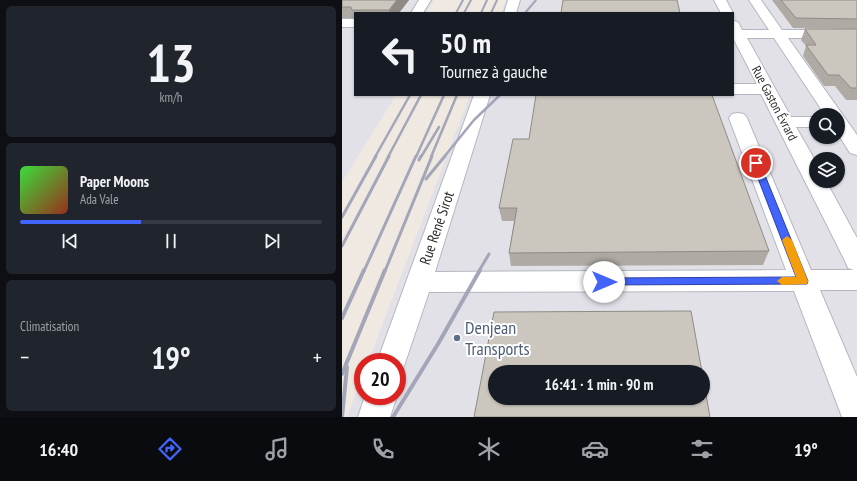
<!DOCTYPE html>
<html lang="fr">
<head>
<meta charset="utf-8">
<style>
	:root { --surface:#171b24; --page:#20242c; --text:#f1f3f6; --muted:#9ea1a6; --line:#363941; --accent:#4264fb }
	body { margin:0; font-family:"PT Sans Narrow",sans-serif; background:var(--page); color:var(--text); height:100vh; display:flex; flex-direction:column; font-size:15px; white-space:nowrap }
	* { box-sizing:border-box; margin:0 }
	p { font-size:13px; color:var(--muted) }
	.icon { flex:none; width:22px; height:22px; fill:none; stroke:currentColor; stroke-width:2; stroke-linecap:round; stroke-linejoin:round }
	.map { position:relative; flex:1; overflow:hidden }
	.drawer { display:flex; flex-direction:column; gap:6px; padding:6px; background:#0d0f14; width:342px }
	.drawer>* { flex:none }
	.hud { position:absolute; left:12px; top:12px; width:380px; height:84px; border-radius:0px; box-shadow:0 1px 3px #0004; background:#171b24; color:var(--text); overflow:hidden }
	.fabs { position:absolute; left:467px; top:108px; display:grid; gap:8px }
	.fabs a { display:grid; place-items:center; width:36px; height:36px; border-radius:50%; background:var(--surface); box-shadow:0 1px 3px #0004; font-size:20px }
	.speed { position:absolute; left:12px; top:353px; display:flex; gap:8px; font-size:20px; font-weight:700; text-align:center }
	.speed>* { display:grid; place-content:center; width:52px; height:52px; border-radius:50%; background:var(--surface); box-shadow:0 1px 3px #0004; line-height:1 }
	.speed .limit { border:6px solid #d22; background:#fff; color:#111 }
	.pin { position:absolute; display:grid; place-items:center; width:34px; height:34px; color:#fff; margin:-17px; border:2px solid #fff; border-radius:50%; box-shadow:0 1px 4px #0007 }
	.me { position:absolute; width:44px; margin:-22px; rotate:90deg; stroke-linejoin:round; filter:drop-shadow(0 0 3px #0008) }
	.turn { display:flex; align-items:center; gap:14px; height:84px; padding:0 20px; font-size:18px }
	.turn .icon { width:52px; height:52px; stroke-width:2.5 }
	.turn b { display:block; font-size:28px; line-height:34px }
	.big { font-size:30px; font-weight:700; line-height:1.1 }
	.drawer .card { flex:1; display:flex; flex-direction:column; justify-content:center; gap:6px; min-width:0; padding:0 14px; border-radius:6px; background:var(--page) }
	.drawer .dial { align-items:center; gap:0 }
	.dial b { font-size:52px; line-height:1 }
	.song { display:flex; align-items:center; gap:12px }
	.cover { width:48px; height:48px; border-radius:6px; background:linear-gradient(135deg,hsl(120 70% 55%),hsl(10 70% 35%)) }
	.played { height:4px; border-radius:2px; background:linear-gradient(90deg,var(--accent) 40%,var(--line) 40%) }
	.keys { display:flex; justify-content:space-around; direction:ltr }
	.heat { display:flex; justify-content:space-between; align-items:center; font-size:22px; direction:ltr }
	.trip { position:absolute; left:146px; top:365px; width:222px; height:40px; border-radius:20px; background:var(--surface); box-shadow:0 1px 3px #0004; font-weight:700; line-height:40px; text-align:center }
	.dock { display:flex; height:64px; justify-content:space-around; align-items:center; background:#090b0e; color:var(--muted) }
	.dock .icon { width:28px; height:28px }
	.dock .active { color:var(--accent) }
	.dock b { font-size:18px; color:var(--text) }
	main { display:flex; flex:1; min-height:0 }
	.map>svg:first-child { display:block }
</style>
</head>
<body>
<main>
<section class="drawer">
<div class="card dial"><b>13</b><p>km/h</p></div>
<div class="card">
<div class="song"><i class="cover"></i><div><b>Paper Moons</b><p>Ada Vale</p></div></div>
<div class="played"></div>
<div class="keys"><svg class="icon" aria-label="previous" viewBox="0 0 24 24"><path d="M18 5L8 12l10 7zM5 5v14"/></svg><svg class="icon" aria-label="pause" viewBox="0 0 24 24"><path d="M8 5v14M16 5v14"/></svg><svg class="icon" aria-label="next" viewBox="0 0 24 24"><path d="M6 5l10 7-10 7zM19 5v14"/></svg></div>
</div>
<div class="card"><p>Climatisation</p>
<div class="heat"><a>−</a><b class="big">19°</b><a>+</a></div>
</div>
</section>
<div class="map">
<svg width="515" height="417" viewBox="0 0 515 417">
	<rect width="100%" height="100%" fill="#efe9e1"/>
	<g fill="#e3e1e8" fill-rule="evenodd">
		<path d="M 0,0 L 92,0 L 84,13 L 13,13 L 13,95 L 54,95 L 0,182 Z"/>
		<path d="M 164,0 L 515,0 L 515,417 L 5,417 L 21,375 L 21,396 L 55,396 L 55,362 L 26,362 L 128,95 L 391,95 L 391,13 L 159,13 ZM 474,115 L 496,115 L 496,137 L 474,137 ZM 474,159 L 496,159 L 496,181 L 474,181 ZM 153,372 L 361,372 L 361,398 L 153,398 Z"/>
	</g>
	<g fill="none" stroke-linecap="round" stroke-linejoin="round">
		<g stroke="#b4b7c1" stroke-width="2">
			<g id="minor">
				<path d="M 77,0 L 89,0 L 81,13 L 69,13 Z"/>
				<path d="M 166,0 L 178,0 L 174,13 L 162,13 Z"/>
				<path d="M 372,0 L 384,0 L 391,13 L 379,13 Z"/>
				<path d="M 407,0 L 419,0 L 440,30 L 515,30 L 515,38 L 446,38 L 515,135 L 515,155 L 508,153 L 496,134 L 496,115 L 483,115 L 432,38 L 405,38 L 449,117 L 474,117 L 474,127 L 454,127 L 474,162 L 474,181 L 484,181 L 515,238 L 515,290 L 478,290 L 515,377 L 515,417 L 500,417 L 452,291 L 87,292 L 60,372 L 55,374 L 55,362 L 35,362 L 132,95 L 148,95 L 93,272 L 444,270 L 387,118 L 390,114 L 396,113 L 402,114 L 405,118 L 469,270 L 512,270 L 506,268 L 503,261 L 419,94 L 391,94 L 391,84 L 415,84 L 391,38 L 391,21 L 396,22 L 400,30 L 427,30 Z"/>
				<rect x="0" y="19" width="13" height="8"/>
				<path d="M 23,396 L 55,396 L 48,417 L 16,417 Z"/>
			</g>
		</g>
		<use href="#minor" fill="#fff" fill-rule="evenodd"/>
		<g stroke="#a3a6b8" stroke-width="2">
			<path d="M 114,13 L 121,0"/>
			<path d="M 122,13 L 129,0"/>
			<path d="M 139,13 L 145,0"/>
			<path d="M 149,13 L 155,0"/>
			<path d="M 183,13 L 194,0"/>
		</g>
		<g stroke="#a3a6b8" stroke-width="2.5">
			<path d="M 33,157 L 68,95"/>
			<path d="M 46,157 L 79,95"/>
			<path d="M 74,157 L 102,95"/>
			<path d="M 79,157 L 97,127"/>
			<path d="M 89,157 L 115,95"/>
			<path d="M 102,157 L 132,120 L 158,95"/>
		</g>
		<g stroke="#a3a6b8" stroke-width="3">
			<path d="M 77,160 L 79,156"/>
			<path d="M 84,179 L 103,156"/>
			<path d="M 0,217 L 34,156"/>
			<path d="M 0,246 L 47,156"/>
			<path d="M 22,271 L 74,156"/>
			<path d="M 43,271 L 90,156"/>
			<path d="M 137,271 L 147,254"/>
		</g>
		<g stroke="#a3a6b8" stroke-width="4">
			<path d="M 0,318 L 22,270"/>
			<path d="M 0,374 L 43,270"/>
			<path d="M 0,417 L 5,367"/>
			<path d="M 51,417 L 96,344 L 138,270"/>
		</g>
	</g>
	<g fill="#afaba4">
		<path d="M 0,0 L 67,0 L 57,13 L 13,13 L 13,18 L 0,18 Z"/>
		<path d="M 430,0 L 515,0 L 515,29 L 451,28 Z"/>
		<path d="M 463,29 L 515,29 L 515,100 L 504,100 L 493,86 L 482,86 L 461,56 L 464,46 L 459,40 Z"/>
		<path d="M 208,95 L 427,251 L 421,265 L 169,266 L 167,253 L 172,221 L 160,221 L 157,208 L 187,139 Z"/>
	</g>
	<path fill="#8e8b86" d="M 55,0 L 67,0 L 57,13 L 48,13 L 47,10 Z"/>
	<g fill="#cbc7bf" stroke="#8e8b86">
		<path d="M 0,0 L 55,0 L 47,10 L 10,10 L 9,7 L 0,7 Z"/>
		<path d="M 221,0 L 335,0 L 338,13 L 219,13 Z"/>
		<path d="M 439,0 L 515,0 L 515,19 L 454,18 Z"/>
		<path d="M 463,29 L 515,29 L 515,88 L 509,88 L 497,75 L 486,75 L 464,45 L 474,45 Z"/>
		<path d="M 194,95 L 370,95 L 427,251 L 167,253 L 175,208 L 157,208 L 171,139 L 187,139 Z"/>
		<path d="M 349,311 L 360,372 L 153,372 L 153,398 L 361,398 L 361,378 L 368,417 L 132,417 L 152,312 Z"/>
	</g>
	<path fill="#4264fb" stroke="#2b41a3" d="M 414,160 L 418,163 L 466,281 L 465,284 L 258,285 L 256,282 L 258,279 L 262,278 L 454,277 L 410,163 Z"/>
	<path fill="#f59e0b" d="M 445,236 L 450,240 L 466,281 L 465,284 L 440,285 L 435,281 L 440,277 L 454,277 L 440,240 Z"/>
	<circle fill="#5c6f8a" stroke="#fff" stroke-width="1.5" cx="115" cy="338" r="4"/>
	<g text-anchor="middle" stroke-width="4" stroke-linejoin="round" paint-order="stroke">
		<g font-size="13" fill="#2e2e2e" stroke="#fff">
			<text transform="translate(433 103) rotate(62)" y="5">Rue Gaston Évrard</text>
		</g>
		<g font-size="15" fill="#2e2e2e" stroke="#fff">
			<text transform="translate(95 228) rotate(-71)" y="5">Rue René Sirot</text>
		</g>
		<g font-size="18" fill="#4e5e75" stroke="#fff" text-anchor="start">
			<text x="123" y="334">Denjean<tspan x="123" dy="21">Transports</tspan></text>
		</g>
	</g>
</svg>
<div class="fabs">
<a><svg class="icon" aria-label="search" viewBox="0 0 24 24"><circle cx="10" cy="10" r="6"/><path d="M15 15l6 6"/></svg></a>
<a><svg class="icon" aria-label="layers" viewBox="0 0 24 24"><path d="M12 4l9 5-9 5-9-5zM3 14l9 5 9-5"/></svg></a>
</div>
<div class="speed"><div class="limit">20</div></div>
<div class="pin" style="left:414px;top:163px;background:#d93025"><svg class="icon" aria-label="arrive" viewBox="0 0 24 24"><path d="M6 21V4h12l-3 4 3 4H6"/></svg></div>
<svg class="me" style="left:262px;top:282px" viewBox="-20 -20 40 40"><circle r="19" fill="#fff"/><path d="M0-13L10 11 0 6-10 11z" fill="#4264fb"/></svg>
<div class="trip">16:41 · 1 min · 90 m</div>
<div class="hud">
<div class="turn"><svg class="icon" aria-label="left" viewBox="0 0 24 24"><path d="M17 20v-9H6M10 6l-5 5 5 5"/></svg><div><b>50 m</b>Tournez à gauche</div></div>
</div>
</div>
</main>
<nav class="dock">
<b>16:40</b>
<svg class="icon active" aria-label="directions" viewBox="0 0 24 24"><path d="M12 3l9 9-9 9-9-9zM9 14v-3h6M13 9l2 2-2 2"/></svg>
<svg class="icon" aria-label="music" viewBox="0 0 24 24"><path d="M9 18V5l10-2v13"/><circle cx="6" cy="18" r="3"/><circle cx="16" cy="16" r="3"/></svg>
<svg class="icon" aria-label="phone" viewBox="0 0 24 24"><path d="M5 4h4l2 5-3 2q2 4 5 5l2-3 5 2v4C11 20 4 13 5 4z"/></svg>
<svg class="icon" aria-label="climate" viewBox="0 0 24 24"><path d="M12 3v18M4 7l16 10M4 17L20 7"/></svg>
<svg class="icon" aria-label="car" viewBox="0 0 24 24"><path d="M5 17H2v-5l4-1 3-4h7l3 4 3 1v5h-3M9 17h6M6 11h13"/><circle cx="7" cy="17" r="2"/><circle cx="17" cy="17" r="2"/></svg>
<svg class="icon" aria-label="filters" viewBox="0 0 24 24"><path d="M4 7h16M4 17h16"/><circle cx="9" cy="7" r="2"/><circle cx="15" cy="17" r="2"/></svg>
<b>19°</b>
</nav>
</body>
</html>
